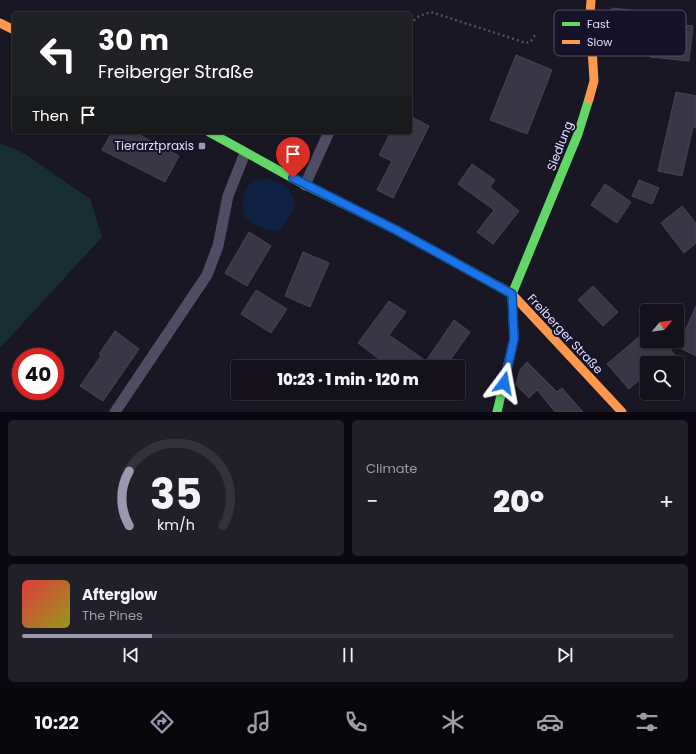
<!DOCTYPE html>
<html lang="en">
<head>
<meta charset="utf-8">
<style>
	:root { --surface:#14111b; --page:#211f28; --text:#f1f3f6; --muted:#9d9da3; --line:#33313a; --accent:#9b98b1 }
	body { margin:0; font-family:Poppins,sans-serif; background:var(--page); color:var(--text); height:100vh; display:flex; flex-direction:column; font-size:15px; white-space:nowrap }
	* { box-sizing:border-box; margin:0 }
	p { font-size:13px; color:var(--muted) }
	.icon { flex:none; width:22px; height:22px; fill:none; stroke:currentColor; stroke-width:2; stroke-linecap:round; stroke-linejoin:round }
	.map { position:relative; height:412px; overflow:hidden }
	.drawer { display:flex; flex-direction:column; gap:8px; padding:8px; background:#0b090f; flex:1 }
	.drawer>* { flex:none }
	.top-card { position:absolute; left:12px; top:12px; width:400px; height:122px; border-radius:4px; box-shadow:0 1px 3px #0004,0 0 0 1px var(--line); background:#202124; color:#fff; overflow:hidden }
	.needle { width:26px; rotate:61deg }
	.fabs { position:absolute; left:640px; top:304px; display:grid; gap:8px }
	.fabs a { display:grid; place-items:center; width:44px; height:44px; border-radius:4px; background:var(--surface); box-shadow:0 1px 3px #0004,0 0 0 1px var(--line); font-size:20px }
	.speed { position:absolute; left:12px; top:348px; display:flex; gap:8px; font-size:20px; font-weight:700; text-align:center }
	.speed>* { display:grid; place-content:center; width:52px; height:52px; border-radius:50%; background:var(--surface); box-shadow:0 1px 3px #0004,0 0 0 1px var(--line); line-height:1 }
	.speed .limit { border:6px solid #d22; background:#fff; color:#111 }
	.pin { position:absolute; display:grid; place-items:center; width:34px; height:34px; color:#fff; margin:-41px -17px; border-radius:50% 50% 50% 0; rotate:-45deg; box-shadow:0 0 4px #0007 }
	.pin .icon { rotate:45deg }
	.me { position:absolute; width:44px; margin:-22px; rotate:13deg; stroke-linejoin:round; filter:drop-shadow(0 0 3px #0008) }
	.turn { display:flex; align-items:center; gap:14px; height:84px; padding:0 20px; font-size:18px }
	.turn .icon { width:52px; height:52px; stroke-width:2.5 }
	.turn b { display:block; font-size:28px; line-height:34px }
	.then { display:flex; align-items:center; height:38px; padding:0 20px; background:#0003; gap:8px; font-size:15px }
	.big { font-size:30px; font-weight:800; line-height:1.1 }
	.drawer .card { flex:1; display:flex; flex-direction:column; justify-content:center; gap:6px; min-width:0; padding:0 14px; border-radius:6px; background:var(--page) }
	.drawer .dial { align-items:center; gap:0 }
	.dial svg { height:104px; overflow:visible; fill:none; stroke:var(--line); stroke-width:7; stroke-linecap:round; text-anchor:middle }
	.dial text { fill:var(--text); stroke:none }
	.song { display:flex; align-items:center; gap:12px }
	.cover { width:48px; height:48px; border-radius:6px; background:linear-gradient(135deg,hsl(0 70% 55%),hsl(60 70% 35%)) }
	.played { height:4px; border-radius:2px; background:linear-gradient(90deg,var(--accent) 20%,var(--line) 20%) }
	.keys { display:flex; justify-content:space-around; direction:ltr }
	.heat { display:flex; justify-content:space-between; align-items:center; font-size:22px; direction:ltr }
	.drawer .tiles { flex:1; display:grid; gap:8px; grid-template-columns:1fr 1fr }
	.card:last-child { grid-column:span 2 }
	.trip { position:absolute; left:231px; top:360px; width:234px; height:40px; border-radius:4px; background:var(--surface); box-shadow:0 1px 3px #0004,0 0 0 1px var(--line); font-weight:800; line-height:40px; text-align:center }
	.menu { display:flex; height:64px; justify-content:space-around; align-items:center; background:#08070b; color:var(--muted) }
	.menu .icon { width:28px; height:28px }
	.menu .active { color:var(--accent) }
	.menu b { font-size:18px; color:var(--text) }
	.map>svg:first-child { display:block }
</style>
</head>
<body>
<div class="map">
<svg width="696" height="412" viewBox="0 0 696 412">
	<rect width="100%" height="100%" fill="#1a1724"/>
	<path fill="#172f30" d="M 0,143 L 25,154 L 90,199 L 102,237 L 0,348 Z"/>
	<path fill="#102243" d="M 266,178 C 285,186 293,186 295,208 L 281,229 L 275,232 C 266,229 254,226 247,219 C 239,210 243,187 254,181 C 257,180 262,179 266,178 Z"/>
	<g fill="#393645" stroke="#474356">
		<path d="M 612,8 L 639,11 L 636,31 L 609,28 Z"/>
		<path d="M 655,22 L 693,26 L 689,61 L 650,57 Z"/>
		<path d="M 516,55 L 552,70 L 527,134 L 490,120 Z"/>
		<path d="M 676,92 L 696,96 L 696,128 L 693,127 L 682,176 L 658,171 Z"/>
		<path d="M 410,116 L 429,126 L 393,198 L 377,190 L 392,161 L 379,155 L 391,132 L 410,132 Z"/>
		<path d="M 112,132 L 134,132 L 179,156 L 165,182 L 102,150 Z"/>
		<path d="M 472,164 L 495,180 L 490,187 L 519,211 L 493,244 L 477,232 L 494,210 L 458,184 Z"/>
		<path d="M 639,180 L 659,188 L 652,204 L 632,196 Z"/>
		<path d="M 605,184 L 631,202 L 617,223 L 591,205 Z"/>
		<path d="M 682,206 L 696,223 L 696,243 L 684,253 L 661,223 Z"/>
		<path d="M 249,232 L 271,246 L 247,286 L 225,273 Z"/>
		<path d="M 303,252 L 329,263 L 310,307 L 285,296 Z"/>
		<path d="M 593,286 L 618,312 L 603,326 L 578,300 Z"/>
		<path d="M 256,290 L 287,309 L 271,333 L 241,314 Z"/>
		<path d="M 389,301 L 406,312 L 389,335 L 426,361 L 454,320 L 470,332 L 446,366 L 447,367 L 379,367 L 378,358 L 358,343 Z"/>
		<path d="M 696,306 L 696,356 L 678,347 Z"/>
		<path d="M 647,330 L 647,341 L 663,341 L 682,363 L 647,363 L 647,373 L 629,389 L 607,364 Z"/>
		<path d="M 115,331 L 139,349 L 103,401 L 80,386 L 101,356 L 99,354 Z"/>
		<path d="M 527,362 L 557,392 L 562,388 L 583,412 L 555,412 L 537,390 L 529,398 L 516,385 L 520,370 Z"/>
	</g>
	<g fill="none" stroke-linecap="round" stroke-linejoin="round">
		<path stroke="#495461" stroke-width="2.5" stroke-dasharray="2 3" stroke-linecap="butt" d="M 410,24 L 419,16 L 431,12 L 526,43 L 531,41 L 535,35"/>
		<g stroke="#4f4d64" stroke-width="11">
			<path d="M 305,185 L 329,132"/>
			<path d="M 115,412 L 207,275 L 218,246 L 228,196 L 245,153"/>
		</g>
		<g stroke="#63d668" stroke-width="9">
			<path d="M 209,132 L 305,185 L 396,230 L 500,287"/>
			<path d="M 497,412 L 514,339 L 512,294 L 578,134 L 589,99"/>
		</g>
		<g stroke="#ff974d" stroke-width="9">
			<path d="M 0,23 L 14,30"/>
			<path d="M 589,99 L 594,81 L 590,15 L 591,0"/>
			<path d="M 500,287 L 512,294 L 622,412"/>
		</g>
	</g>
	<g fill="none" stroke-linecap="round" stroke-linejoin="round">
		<g stroke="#114b97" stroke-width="10">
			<path id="route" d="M 293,178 L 396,230 L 512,294 L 514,339 L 504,383"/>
		</g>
		<use href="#route" stroke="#1a73e8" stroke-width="7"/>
	</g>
	<rect fill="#9b98b1" stroke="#161229" stroke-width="1.5" x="198" y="142" width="8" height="8" rx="2"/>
	<g text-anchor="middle" stroke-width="4" stroke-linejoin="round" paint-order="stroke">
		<g font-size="12" fill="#e0ddfd" stroke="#161229" text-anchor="end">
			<text x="194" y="150">Tierarztpraxis</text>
		</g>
		<g font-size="12" fill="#e0ddfd" stroke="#161229">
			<text transform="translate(560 146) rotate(-69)" y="4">Siedlung</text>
			<text transform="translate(565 334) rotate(47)" y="4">Freiberger Straße</text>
		</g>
	</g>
	<rect x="554" y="10" width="132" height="46" rx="6" fill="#161229" stroke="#534f69" stroke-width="1"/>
	<rect x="562" y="22" width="18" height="4" fill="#63d668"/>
	<rect x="562" y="40" width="18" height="4" fill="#ff974d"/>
	<g font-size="11" fill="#e0ddfd">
		<text x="587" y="28">Fast</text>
		<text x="587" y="46">Slow</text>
	</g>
</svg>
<div class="fabs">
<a><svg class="needle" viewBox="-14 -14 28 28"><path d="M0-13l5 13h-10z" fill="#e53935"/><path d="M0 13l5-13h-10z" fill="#9d9da3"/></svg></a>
<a><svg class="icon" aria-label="search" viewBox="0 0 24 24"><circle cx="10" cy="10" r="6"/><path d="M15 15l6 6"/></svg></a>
</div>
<div class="speed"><div class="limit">40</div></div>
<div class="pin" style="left:293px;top:178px;background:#d93025"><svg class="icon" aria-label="arrive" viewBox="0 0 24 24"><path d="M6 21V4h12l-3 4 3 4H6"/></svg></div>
<svg class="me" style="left:504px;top:383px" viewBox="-20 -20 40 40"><path d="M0-17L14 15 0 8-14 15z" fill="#1a73e8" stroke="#fff" stroke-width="4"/></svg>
<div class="trip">10:23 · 1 min · 120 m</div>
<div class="top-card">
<div class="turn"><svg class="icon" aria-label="left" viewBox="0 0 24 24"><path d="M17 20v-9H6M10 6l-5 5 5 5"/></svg><div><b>30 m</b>Freiberger Straße</div></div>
<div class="then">Then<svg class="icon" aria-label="arrive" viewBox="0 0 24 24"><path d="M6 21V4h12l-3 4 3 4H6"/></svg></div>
</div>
</div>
<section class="drawer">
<div class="tiles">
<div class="card dial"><svg viewBox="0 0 100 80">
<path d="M14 69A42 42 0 1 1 86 69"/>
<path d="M14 69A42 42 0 0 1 14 27" stroke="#9b98b1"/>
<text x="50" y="56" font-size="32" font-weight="700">35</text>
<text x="50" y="72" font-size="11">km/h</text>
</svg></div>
<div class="card"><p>Climate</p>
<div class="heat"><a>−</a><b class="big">20°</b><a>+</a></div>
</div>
<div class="card">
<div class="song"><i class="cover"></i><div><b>Afterglow</b><p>The Pines</p></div></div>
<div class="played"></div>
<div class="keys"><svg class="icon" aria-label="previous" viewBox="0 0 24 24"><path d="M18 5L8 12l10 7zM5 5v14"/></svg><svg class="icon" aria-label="pause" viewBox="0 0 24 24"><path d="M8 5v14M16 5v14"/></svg><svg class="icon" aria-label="next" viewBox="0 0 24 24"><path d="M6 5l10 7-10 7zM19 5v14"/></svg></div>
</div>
</div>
</section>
<nav class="menu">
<b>10:22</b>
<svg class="icon active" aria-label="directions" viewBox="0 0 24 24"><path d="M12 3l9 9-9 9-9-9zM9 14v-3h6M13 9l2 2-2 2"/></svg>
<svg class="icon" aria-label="music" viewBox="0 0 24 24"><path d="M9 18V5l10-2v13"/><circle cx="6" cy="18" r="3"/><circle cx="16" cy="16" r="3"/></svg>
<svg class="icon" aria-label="phone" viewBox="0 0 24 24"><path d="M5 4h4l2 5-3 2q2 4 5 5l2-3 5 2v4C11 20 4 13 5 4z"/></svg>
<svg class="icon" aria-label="climate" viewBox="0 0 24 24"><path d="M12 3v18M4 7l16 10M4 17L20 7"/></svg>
<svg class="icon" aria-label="car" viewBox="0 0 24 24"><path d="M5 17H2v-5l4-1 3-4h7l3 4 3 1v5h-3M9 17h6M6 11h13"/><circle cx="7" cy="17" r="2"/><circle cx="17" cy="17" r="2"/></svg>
<svg class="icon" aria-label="filters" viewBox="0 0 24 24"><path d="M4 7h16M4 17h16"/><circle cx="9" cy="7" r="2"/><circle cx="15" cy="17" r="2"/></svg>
</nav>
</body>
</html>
